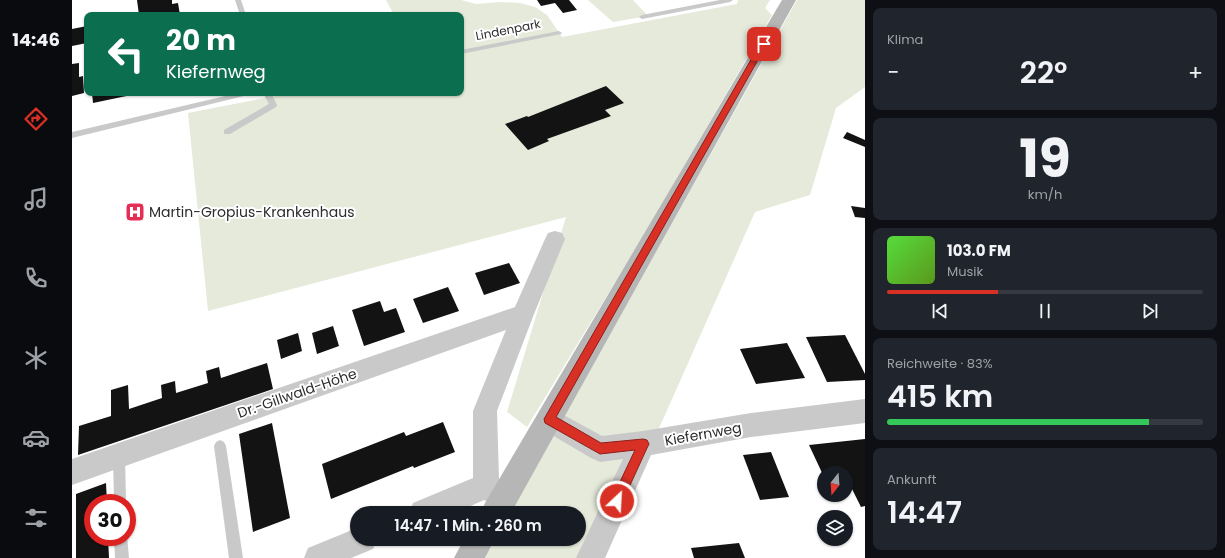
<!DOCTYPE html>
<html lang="de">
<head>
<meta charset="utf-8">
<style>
	:root { --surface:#171b24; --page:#20242c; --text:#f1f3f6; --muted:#9ea1a6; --line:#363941; --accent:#d93025 }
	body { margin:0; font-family:Poppins,sans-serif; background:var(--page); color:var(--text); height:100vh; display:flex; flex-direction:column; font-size:15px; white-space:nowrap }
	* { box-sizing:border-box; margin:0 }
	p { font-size:13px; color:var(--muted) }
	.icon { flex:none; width:22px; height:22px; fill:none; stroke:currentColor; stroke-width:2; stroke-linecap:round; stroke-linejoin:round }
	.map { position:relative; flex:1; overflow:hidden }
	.drawer { display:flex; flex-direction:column; gap:8px; padding:8px; background:#0d0f14; width:360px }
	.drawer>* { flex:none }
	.banner { position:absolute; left:12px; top:12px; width:380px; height:84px; border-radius:8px; box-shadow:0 1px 3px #0004; background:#0b6e4f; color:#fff; overflow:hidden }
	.needle { width:26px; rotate:197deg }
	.fabs { position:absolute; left:745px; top:466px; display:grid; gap:8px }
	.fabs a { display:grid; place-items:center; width:36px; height:36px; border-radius:50%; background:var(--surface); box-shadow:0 1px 3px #0004; font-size:20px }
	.speed { position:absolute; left:12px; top:494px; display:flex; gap:8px; font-size:20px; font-weight:700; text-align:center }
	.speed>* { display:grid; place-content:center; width:52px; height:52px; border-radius:50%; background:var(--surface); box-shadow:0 1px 3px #0004; line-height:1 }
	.speed .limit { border:6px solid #d22; background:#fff; color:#111 }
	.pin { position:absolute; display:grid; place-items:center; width:34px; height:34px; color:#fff; margin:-17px; border-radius:8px; box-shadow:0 2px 6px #0006 }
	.me { position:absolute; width:44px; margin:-22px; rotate:25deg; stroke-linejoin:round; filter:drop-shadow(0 0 3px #0008) }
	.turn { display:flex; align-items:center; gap:14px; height:84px; padding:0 16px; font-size:18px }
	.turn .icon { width:52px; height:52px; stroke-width:2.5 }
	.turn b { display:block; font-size:28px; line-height:34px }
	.big { font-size:30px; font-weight:600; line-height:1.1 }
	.drawer .card { flex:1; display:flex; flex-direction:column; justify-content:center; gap:6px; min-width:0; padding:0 14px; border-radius:8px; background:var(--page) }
	.drawer .dial { align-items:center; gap:0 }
	.dial b { font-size:52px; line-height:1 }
	.song { display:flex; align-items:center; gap:12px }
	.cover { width:48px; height:48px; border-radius:6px; background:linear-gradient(135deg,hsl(110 70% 55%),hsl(90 70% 35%)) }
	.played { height:4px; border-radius:2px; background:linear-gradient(90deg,var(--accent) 35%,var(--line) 35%) }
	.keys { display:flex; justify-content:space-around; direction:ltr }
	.heat { display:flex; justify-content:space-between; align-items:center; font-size:22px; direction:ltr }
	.charge { height:6px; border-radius:3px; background:linear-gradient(90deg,#34c759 83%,var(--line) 0) }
	.trip { position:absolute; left:278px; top:506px; width:236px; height:40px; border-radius:20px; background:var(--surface); box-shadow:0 1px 3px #0004; font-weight:600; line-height:40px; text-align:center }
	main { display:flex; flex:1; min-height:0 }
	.tabs { display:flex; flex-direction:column; width:72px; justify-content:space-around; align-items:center; background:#090b0e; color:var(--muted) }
	.tabs .icon { width:28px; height:28px }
	.tabs .active { color:var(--accent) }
	.tabs b { font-size:18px; color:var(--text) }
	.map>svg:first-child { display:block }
</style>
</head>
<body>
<main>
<nav class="tabs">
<b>14:46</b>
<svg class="icon active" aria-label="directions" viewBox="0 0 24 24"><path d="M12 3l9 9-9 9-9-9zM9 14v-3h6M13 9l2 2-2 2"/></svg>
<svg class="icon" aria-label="music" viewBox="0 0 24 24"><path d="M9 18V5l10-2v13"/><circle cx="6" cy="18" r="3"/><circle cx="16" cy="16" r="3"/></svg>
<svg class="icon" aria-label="phone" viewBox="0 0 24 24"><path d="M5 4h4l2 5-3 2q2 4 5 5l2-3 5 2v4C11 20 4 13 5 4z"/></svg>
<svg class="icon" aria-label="climate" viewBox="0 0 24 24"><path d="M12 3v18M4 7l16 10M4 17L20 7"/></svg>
<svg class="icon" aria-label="car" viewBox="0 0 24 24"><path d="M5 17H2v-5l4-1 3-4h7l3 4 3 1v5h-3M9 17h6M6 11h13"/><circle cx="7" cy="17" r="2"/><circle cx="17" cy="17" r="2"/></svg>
<svg class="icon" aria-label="filters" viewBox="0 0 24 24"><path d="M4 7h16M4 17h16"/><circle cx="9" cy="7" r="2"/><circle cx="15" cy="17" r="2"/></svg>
</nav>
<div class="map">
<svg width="793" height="558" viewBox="0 0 793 558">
	<rect width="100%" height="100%" fill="#fff"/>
	<g fill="#e5eada">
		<path d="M 314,0 L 389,0 L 404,4 L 429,2 L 448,3 L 463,7 L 475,15 L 490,37 L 665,4 L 666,0 L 698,0 L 693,8 L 700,15 L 567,243 L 455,427 L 435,412 L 494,217 L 136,311 L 116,113 L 218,93 L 389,93 L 389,15 L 322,15 Z"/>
		<path d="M 516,0 L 561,0 L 576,16 L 541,22 Z"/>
		<path d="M 725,0 L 793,0 L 793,87 L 764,108 L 738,195 L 683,212 L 593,415 L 527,558 L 413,558 L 424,539 L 507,539 L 507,513 L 438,513 Z"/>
	</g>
	<g fill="#131313">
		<path d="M 65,0 L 100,0 L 100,4 L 106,3 L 108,15 L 67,15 Z"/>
		<path d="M 465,0 L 497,0 L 505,10 L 491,13 L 483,3 L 469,6 Z"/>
		<path d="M 15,26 L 15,43 L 0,46 L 0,29 Z"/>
		<path d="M 7,63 L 7,77 L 11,76 L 12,93 L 0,96 L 0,64 Z"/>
		<path d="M 534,86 L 552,103 L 533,110 L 539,116 L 475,139 L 477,141 L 456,150 L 433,124 L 455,116 L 456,117 Z"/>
		<path d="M 20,93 L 64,93 L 64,94 L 21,103 Z"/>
		<path d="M 775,132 L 793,140 L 793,147 L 771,138 Z"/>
		<path d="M 779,206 L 793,208 L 793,218 L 783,217 Z"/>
		<path d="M 437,263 L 448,283 L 412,295 L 403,273 Z"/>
		<path d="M 376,287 L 387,311 L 351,323 L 341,299 Z"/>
		<path d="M 308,301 L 312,312 L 324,308 L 333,332 L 292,346 L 280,310 Z"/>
		<path d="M 261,326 L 267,346 L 245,354 L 240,333 Z"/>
		<path d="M 226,333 L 230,351 L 209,359 L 205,340 Z"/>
		<path d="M 773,335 L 793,374 L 793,380 L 755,382 L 734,337 Z"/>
		<path d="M 715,343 L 733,378 L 684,384 L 668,349 Z"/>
		<path d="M 195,363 L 201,389 L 6,455 L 7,426 L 39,416 L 39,390 L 56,385 L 57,409 L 90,398 L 89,385 L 103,381 L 104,393 L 136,383 L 134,371 L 147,367 L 149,378 Z"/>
		<path d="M 371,422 L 383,452 L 342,468 L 341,466 L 259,499 L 250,464 L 332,432 L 334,436 Z"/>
		<path d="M 200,423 L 218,518 L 181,532 L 167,434 Z"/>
		<path d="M 793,439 L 793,506 L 789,507 L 775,479 L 774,479 L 774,473 L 752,473 L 752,477 L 737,445 Z"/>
		<path d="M 699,452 L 717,497 L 688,500 L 671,455 Z"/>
		<path d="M 34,483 L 35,503 L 21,503 L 21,537 L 36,537 L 37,558 L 4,558 L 4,494 Z"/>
		<path d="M 667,543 L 673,558 L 622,558 L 619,548 Z"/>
	</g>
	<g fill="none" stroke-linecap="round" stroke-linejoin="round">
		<g fill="#c9c9c9" fill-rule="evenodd">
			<path d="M 163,0 L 169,0 L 174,15 L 168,15 Z"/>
			<path d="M 648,0 L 661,0 L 658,2 L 570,19 L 567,17 L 570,15 Z"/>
			<path d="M 487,31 L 490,33 L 489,34 L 389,54 L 389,50 Z"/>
			<path d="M 166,93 L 180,93 L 176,95 L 0,138 L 0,132 Z"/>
			<path d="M 191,93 L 199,93 L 205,105 L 204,107 L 158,134 L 152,134 L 152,130 L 197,104 Z"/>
			<path d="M 148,440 L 152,442 L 154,446 L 171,558 L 157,558 L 142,446 L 144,442 Z"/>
			<path d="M 47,449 L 51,451 L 53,455 L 54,503 L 42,503 L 41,455 L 43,451 Z"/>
			<path d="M 55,535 L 57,558 L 43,558 L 42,537 L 55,537 Z"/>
		</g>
		<g fill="#c9c9c9" fill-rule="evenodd">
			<path d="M 483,231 L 490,233 L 493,239 L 462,314 L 425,411 L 427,479 L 435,485 L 439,494 L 435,503 L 426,507 L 412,500 L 383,513 L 337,513 L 341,503 L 401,478 L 401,411 L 434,330 L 0,485 L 0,459 L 443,307 L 473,239 L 476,233 Z"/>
			<path d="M 793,399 L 793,423 L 679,437 L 579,455 L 533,558 L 504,558 L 551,459 L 528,462 L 519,458 L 468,428 L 465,419 L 468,410 L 477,407 L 530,436 L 571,431 L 679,413 Z"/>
			<path d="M 285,528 L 285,539 L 305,539 L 301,549 L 279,558 L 232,558 L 236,548 Z"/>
		</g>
		<g fill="#b6b6b6" fill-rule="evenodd">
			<path d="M 710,0 L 724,0 L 439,513 L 409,513 L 413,503 Z"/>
			<path d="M 392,539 L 423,539 L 413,558 L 382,558 Z"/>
		</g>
	</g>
	<path fill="#d93025" stroke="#8d1f18" d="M 692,42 L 695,44 L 484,417 L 529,443 L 571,439 L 575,440 L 577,444 L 575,448 L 549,505 L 545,507 L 541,505 L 539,501 L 563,450 L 528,454 L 473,423 L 472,419 L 688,44 Z"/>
	<defs>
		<g id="hospital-square" transform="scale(1)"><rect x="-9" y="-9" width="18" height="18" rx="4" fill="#e32f55" stroke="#fff"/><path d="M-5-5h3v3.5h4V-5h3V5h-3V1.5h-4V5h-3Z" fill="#fff"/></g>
	</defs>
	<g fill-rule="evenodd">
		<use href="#hospital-square" x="63" y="212"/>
	</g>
	<g text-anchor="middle" stroke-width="4" stroke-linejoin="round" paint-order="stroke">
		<g font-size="12" fill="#2c2c2c" stroke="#fff">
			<text transform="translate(436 30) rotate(-11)" y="4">Lindenpark</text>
		</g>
		<g font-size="14" fill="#2c2c2c" stroke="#fff" text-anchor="start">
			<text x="77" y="217">Martin-Gropius-Krankenhaus</text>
		</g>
		<g font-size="14" fill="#2c2c2c" stroke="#fff">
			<text transform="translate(225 393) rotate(-19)" y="5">Dr.-Gillwald-Höhe</text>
			<text transform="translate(631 434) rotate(-10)" y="5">Kiefernweg</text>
		</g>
	</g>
</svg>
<div class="fabs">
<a><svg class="needle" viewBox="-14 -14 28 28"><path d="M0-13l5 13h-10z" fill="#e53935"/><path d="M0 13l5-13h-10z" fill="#9ea1a6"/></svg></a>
<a><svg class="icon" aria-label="layers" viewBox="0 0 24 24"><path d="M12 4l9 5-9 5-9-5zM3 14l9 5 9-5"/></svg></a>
</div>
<div class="speed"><div class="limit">30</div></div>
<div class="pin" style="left:692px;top:44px;background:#d93025"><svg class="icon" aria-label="arrive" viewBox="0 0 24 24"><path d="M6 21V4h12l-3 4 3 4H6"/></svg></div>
<svg class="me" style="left:545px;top:501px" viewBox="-20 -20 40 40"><circle r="17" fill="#d93025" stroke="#fff" stroke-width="3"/><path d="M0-11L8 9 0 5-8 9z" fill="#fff"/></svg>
<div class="trip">14:47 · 1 Min. · 260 m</div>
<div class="banner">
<div class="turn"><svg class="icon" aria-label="left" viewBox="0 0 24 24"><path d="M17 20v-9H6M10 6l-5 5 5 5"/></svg><div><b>20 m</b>Kiefernweg</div></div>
</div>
</div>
<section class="drawer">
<div class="card"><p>Klima</p>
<div class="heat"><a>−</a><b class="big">22°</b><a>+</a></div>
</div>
<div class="card dial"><b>19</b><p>km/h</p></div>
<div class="card">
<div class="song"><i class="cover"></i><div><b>103.0 FM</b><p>Musik</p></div></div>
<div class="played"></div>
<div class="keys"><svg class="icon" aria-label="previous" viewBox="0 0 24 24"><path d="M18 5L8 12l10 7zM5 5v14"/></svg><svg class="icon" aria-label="pause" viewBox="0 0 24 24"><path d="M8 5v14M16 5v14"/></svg><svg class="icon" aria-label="next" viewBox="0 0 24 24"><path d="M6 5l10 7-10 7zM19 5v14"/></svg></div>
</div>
<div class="card"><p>Reichweite · 83%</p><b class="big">415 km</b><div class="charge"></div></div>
<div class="card"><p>Ankunft</p><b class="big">14:47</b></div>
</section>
</main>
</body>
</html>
